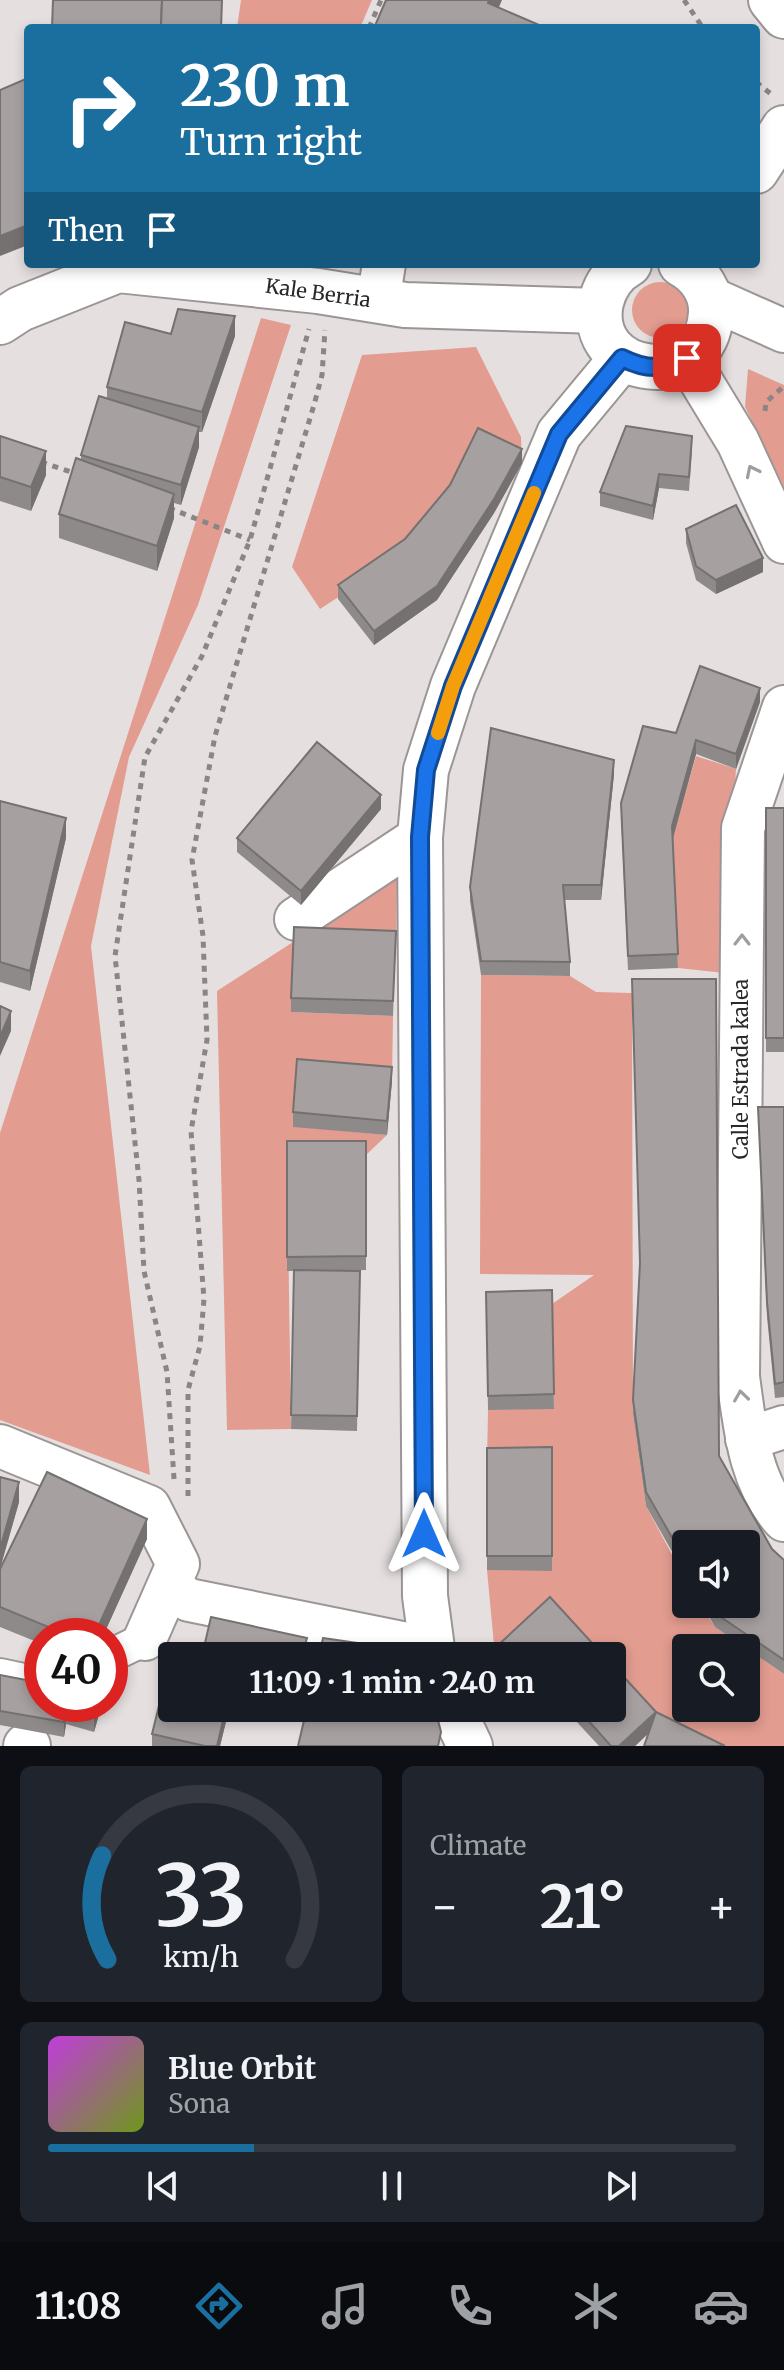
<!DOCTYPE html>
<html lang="en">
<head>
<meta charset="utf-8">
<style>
	:root { --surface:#171b24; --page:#20242c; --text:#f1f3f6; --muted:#9ea1a6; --line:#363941; --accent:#1b6f9f }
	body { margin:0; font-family:Merriweather,serif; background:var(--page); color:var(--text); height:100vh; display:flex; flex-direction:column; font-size:30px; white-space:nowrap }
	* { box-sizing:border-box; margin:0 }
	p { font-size:26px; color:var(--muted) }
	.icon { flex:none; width:44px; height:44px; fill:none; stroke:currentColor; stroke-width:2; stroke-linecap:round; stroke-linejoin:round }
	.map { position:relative; height:1746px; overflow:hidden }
	.details { display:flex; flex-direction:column; gap:20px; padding:20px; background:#0d0f14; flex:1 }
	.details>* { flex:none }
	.guide { position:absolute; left:24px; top:24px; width:736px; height:244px; border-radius:8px; box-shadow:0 4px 12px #0003; background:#1b6f9f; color:#fff; overflow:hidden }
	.fabs { position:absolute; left:672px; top:1530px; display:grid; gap:16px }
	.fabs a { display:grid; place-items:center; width:88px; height:88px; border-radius:8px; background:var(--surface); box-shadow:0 4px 12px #0003; font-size:40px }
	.speed { position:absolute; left:24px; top:1618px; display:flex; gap:16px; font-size:40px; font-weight:700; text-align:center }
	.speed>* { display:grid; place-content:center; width:104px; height:104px; border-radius:50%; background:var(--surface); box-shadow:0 4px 12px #0003; line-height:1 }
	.speed .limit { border:12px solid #d22; background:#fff; color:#111 }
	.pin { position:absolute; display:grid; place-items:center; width:68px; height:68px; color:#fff; margin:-34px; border-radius:16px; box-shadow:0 4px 12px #0006 }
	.me { position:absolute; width:88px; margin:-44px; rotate:0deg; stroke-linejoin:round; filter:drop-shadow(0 0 6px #0008) }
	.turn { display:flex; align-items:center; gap:28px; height:168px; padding:0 24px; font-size:36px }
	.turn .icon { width:104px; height:104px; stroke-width:2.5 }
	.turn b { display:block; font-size:56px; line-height:68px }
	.then { display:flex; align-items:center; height:76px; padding:0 24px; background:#0003; gap:16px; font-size:30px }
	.big { font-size:60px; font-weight:700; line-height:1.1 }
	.details .tile { flex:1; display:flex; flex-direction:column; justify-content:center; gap:12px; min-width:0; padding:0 28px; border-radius:12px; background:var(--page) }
	.details .dial { align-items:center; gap:0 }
	.dial svg { height:208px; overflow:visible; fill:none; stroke:var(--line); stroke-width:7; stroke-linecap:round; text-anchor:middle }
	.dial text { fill:var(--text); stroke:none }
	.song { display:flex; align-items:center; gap:24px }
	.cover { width:96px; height:96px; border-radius:12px; background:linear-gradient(135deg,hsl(290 70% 55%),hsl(80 70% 35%)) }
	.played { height:8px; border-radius:4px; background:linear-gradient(90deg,var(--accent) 30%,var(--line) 30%) }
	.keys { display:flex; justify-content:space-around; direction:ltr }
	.heat { display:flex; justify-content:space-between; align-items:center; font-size:44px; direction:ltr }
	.details .tiles { flex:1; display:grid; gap:20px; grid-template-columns:1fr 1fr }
	.tile:last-child { grid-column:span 2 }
	.trip { position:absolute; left:158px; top:1642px; width:468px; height:80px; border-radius:8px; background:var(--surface); box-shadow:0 4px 12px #0003; font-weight:700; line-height:80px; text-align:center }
	.menu { display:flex; height:128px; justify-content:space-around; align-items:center; background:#090b0e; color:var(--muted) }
	.menu .icon { width:56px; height:56px }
	.menu .on { color:var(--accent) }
	.menu b { font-size:36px; color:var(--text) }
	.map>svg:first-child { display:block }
</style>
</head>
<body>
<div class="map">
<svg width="784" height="1746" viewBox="0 0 784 1746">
	<rect width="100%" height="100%" fill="#e5e0df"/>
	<g fill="#e39c90">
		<path d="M 241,0 L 372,0 L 360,28 L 237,28 Z"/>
		<circle cx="660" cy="310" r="28"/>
		<path d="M 261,318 L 291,325 L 198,605 L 129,757 L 91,946 L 150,1475 L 0,1420 L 0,1133 Z"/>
		<path d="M 476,347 L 521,437 L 522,463 L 478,443 L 450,500 L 405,554 L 320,609 L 292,567 L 362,355 Z"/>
		<path d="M 748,369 L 784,385 L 784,487 L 745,407 Z"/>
		<path d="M 696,756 L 736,769 L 724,973 L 678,968 L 672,841 Z"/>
		<path d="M 397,875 L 396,945 L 294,942 L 291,1012 L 393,1016 L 392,1081 L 298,1074 L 293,1126 L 387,1135 L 366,1155 L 287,1156 L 291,1429 L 227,1430 L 217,991 Z"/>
		<path d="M 481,975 L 570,976 L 596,992 L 632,993 L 633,1414 L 646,1506 L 686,1581 L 686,1604 L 700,1604 L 715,1627 L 746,1648 L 686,1648 L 686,1708 L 746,1708 L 746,1648 L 784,1674 L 784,1746 L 702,1746 L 656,1726 L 612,1678 L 612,1656 L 495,1656 L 487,1570 L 552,1570 L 552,1462 L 487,1462 L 488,1410 L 554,1408 L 552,1304 L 594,1275 L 480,1274 Z"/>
	</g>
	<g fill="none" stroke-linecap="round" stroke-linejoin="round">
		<g stroke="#9b9695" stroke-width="36">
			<g id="pedestrian">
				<path d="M 110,1656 L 145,1639"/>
				<path d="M 0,1675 L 42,1684"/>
			</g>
		</g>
		<g stroke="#9b9695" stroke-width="46">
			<g id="minor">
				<path d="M 712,299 L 784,331"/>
				<path d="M 378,301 L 384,264"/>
				<path d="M 687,358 L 738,442 L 784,542"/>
				<path d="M 784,707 L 743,828 L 738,1377 C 745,1427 749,1481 784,1520"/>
				<path d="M 296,919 L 420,837"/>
				<path d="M 747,1439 L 784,1427"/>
				<path d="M 0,1446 L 149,1507 L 178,1564 L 145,1639"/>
				<path d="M 169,1588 L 189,1600 L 432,1649"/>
			</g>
		</g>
		<g stroke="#9b9695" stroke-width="48">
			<g id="tertiary">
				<path d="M 771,0 L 784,16"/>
				<path d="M 756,171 L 784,128"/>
				<path d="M 629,264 C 614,272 605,286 601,302 C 585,378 707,394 711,313 C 712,293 700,274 681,264"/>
				<path d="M 0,322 L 20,309 L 118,270 L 318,291 L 405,305 L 599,311"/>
				<path d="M 433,1656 L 425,1596 L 420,837 L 426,770 L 453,686 L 559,434 L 622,358"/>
				<path d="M 452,1708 L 470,1746"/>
				<path d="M 26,1746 L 28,1746"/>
			</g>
		</g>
		<g stroke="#8a8686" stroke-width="5" stroke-dasharray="6 6" stroke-linecap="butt">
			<path d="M 684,0 L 703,28"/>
			<path d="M 369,28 L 381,0"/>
			<path d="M 756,82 L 771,94"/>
			<path d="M 765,411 L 766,402 L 784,386"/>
			<path d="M 41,462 L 77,474"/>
			<path d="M 169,508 L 250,540"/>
			<path d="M 174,1479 L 167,1372 L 144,1271 L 139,1180 L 115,956 L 145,757 L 202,656 L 250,540 L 309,329"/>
			<path d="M 188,1496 L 188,1390 L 200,1346 L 204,1299 L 191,1131 L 207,1040 L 203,936 L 192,860 L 215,736 L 314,405 L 322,375 L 325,330"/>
		</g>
		<use href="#pedestrian" stroke="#fff" stroke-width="32"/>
		<use href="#minor" stroke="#fff" stroke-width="42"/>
		<use href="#tertiary" stroke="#fff" stroke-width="44"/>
	</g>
	<g fill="#8f8a8a">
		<path d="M 171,334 L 235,336 L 202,432 L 199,432 L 199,447 L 181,505 L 174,503 L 174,518 L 157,571 L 59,538 L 59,514 L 81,459 L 81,455 L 107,399 L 107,387 Z"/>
		<path d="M 0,436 L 46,475 L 31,511 L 0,501 Z"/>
		<path d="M 692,450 L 689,491 L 659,488 L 653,520 L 600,506 L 600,492 Z"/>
		<path d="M 522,463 L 494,513 L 437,600 L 374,645 L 338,599 L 338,585 Z"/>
		<path d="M 686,529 L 763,572 L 716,594 L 696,580 L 686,543 Z"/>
		<path d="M 760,702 L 736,769 L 696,754 L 673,839 L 678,968 L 628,970 L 621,817 L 676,733 Z"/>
		<path d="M 614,774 L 601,900 L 564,900 L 570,962 L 570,976 L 481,975 L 470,901 L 470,887 Z"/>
		<path d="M 0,801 L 66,838 L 30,991 L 0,982 Z"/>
		<rect x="766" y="808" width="18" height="244"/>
		<path d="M 381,809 L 301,905 L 237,852 L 237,838 Z"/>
		<path d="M 396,931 L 393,1016 L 291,1012 L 291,998 Z"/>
		<path d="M 392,1081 L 387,1135 L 293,1127 L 293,1112 Z"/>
		<path d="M 758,1107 L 784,1107 L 784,1397 L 775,1398 L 767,1317 Z"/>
		<path d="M 287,1141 L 366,1141 L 366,1270 L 337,1271 L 360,1271 L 357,1431 L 291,1429 L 294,1271 L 287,1271 Z"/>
		<path d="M 640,1268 L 719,1456 L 772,1549 L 784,1560 L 784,1674 L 715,1627 L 702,1604 L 746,1604 L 686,1544 L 686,1576 L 646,1506 L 633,1414 Z"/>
		<path d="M 552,1290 L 554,1409 L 488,1410 L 486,1292 Z"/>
		<path d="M 552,1447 L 552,1571 L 487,1570 L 487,1448 Z"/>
		<path d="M 0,1477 L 19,1502 L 0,1568 L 147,1539 L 103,1636 L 42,1636 L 42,1644 L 0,1627 Z"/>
		<path d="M 496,1647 L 604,1656 L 496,1656 Z"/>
		<path d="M 0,1675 L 42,1704 L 102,1704 L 94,1732 L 66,1724 L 64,1737 L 0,1725 Z"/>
		<path d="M 229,1708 L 220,1746 L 152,1746 L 152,1734 Z"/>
		<path d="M 564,1708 L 612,1708 L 649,1733 L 635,1746 L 599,1746 Z"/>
	</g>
	<g fill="#747170">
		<path d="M 489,0 L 502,0 L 490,28 L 488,3 Z"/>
		<path d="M 28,225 L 28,245 L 0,256 L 0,236 Z"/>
		<path d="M 235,316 L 235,336 L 202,432 L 202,412 Z"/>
		<path d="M 199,427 L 199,447 L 181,505 L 181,485 Z"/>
		<path d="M 522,449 L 522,463 L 494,513 L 437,600 L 374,645 L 374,631 Z"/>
		<path d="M 46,451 L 46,475 L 31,511 L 31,487 Z"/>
		<path d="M 659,474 L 659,488 L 653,520 L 653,506 Z"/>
		<path d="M 174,494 L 174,518 L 157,571 L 157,546 Z"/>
		<path d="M 763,558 L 763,572 L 716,594 L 716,580 Z"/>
		<path d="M 760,688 L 760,702 L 736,769 L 736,754 Z"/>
		<path d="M 696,740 L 696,754 L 672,841 L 672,826 Z"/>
		<path d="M 614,760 L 614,774 L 601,900 L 601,885 Z"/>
		<path d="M 381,795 L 381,809 L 301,905 L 301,891 Z"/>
		<path d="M 66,818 L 66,838 L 30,991 L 30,971 Z"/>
		<path d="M 11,1011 L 11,1031 L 0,1056 L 0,1037 Z"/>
		<path d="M 392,1067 L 392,1081 L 387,1135 L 387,1121 Z"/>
		<path d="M 19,1482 L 19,1502 L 0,1569 L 0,1549 Z"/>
		<path d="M 147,1519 L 147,1539 L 103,1636 L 94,1636 Z"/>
		<path d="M 307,1638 L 306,1656 L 302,1656 Z"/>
		<path d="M 98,1704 L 102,1704 L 94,1732 L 94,1718 Z"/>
		<path d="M 226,1708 L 229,1708 L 229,1710 L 220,1746 L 217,1746 Z"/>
		<path d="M 66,1710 L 66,1724 L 64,1737 L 64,1722 Z"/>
		<path d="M 656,1712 L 656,1726 L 635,1746 L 619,1746 Z"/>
	</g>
	<g fill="#a6a1a0" stroke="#747170" stroke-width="2">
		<path d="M 53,0 L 162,0 L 161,28 L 52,28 Z"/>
		<path d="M 162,0 L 222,0 L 221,28 L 161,27 Z"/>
		<path d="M 386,0 L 489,0 L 488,3 L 546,28 L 374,28 Z"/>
		<path d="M 28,78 L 28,225 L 0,236 L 0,90 Z"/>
		<path d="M 178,309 L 235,316 L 202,412 L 107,387 L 125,322 L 171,334 Z"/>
		<path d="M 99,396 L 199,427 L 181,485 L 81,455 Z"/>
		<path d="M 626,426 L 692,436 L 689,477 L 659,474 L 653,506 L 600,492 Z"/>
		<path d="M 478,428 L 522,449 L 494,499 L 437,586 L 374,631 L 338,585 L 405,539 L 450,485 Z"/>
		<path d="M 0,436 L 46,451 L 31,487 L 0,477 Z"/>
		<path d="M 76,458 L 174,494 L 157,546 L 59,514 Z"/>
		<path d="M 736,505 L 763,558 L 716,580 L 696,566 L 686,529 Z"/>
		<path d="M 700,666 L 760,688 L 736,754 L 696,740 L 672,826 L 678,954 L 628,956 L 621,803 L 643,726 L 676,733 Z"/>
		<path d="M 491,728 L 614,760 L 601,885 L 563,885 L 570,962 L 481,961 L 470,887 Z"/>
		<path d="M 317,742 L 381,795 L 301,891 L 237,838 Z"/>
		<path d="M 0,801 L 66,818 L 30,971 L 0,962 Z"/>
		<rect x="766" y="808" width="18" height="230"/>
		<path d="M 294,927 L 396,931 L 393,1001 L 291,998 Z"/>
		<path d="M 632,979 L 716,979 L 719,1456 L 772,1549 L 784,1560 L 784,1660 L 715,1613 L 710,1604 L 746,1604 L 746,1544 L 686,1544 L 686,1562 L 646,1492 L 633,1400 L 640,1263 Z"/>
		<path d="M 0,1006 L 11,1011 L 0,1037 Z"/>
		<path d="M 297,1059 L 392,1067 L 387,1121 L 293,1112 Z"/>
		<path d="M 758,1107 L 784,1107 L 784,1382 L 775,1384 L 767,1302 Z"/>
		<path d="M 287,1141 L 366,1141 L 366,1256 L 287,1257 Z"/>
		<path d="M 294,1270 L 360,1271 L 357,1416 L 291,1415 Z"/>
		<path d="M 552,1290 L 554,1394 L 488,1396 L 486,1292 Z"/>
		<path d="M 552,1447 L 552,1556 L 487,1556 L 487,1448 Z"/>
		<path d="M 47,1472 L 147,1519 L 94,1636 L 70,1636 L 0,1607 L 0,1569 Z"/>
		<path d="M 0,1477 L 19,1482 L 0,1549 Z"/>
		<path d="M 550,1597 L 604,1656 L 513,1656 L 496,1647 Z"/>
		<path d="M 211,1617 L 307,1638 L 302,1656 L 202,1656 Z"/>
		<path d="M 323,1638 L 419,1652 L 421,1656 L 319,1656 Z"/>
		<path d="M 612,1664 L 656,1712 L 619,1746 L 611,1746 L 577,1708 L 612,1708 Z"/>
		<path d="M 0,1675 L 42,1683 L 42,1704 L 98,1704 L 94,1718 L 66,1710 L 64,1722 L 0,1711 Z"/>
		<path d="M 165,1681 L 172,1683 L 172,1708 L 226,1708 L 217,1746 L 205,1746 L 152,1734 Z"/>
		<path d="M 307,1708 L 435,1708 L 441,1732 L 438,1746 L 298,1746 Z"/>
		<path d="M 656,1712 L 725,1746 L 644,1746 Z"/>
	</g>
	<defs><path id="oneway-chevron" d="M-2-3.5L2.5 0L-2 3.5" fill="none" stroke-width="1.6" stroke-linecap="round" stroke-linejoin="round" transform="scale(2)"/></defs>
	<g stroke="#9f9e9e">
		<use href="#oneway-chevron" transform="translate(752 471) rotate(-116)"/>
		<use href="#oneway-chevron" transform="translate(742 940) rotate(-90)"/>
		<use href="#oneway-chevron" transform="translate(741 1396) rotate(-98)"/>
	</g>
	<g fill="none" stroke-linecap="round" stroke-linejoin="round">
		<g stroke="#114b97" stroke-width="20">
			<path id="route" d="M 424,1534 L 420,837 L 426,770 L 453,686 L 559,434 L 622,358 C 646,370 664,370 687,358"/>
		</g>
		<use href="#route" stroke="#1a73e8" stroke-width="14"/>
		<path stroke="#f59e0b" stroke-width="14" d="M 438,733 L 453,686 L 534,493"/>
	</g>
	<g text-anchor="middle" stroke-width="7" stroke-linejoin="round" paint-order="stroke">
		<g font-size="20" fill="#2a2828" stroke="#fff">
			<text transform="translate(318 293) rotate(8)" y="7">Kale Berria</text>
			<text transform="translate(741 1069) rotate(-90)" y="7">Calle Estrada kalea</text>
		</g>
	</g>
</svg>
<div class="fabs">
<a><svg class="icon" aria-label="sound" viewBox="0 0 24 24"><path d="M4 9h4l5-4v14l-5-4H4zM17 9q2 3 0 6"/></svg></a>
<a><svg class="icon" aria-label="search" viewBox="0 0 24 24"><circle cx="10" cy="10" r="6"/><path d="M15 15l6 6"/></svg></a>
</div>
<div class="speed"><div class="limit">40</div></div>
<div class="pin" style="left:687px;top:358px;background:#d93025"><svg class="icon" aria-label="arrive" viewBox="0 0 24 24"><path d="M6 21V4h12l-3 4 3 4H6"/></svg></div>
<svg class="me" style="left:424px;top:1534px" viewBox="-20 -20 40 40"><path d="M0-17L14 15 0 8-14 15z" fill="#1a73e8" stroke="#fff" stroke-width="4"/></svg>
<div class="trip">11:09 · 1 min · 240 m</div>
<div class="guide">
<div class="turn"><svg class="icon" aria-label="right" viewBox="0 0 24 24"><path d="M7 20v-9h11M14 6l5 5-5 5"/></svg><div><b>230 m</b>Turn right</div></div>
<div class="then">Then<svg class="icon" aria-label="arrive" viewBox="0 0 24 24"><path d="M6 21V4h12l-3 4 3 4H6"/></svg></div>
</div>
</div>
<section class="details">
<div class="tiles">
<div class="tile dial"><svg viewBox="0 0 100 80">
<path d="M14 69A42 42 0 1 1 86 69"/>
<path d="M14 69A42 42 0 0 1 12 29" stroke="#1b6f9f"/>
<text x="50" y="56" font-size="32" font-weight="700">33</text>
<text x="50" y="72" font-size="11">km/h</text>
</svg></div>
<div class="tile"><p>Climate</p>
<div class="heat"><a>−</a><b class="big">21°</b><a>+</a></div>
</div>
<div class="tile">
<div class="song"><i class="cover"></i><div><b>Blue Orbit</b><p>Sona</p></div></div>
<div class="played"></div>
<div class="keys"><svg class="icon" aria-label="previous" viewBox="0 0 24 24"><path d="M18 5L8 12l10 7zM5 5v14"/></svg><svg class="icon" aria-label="pause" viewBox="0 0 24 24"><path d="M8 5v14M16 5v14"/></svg><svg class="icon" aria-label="next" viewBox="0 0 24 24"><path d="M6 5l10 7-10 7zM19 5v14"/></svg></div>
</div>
</div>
</section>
<nav class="menu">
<b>11:08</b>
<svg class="icon on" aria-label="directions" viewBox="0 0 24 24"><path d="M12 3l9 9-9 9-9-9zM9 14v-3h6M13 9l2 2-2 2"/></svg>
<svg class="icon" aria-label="music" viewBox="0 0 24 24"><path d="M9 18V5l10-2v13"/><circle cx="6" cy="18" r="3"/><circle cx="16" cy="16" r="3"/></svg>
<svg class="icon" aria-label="phone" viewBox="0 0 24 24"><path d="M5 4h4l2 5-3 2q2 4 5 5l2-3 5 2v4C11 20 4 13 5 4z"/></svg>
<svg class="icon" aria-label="climate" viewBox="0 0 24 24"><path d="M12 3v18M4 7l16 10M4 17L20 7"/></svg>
<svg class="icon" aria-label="car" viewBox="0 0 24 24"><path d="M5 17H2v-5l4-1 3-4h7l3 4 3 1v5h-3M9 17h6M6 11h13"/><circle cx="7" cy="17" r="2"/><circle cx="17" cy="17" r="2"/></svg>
</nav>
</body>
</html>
